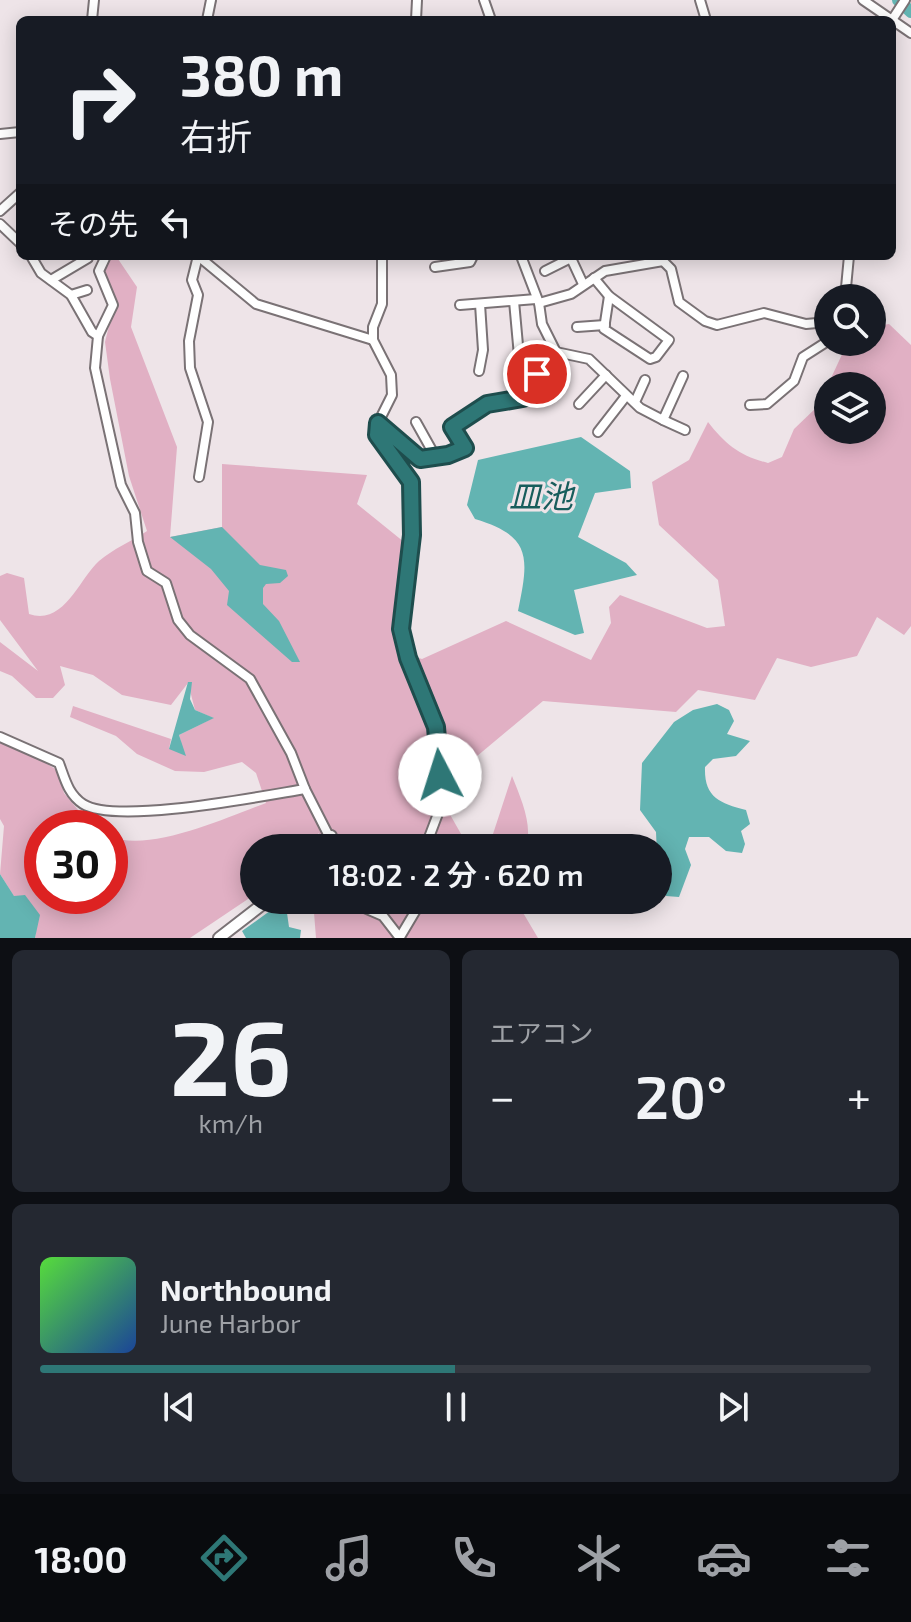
<!DOCTYPE html>
<html lang="ja">
<head>
<meta charset="utf-8">
<style>
	:root { --surface:#171b24; --page:#242831; --text:#f1f3f6; --muted:#9ea1a6; --line:#363941; --accent:#2e7776 }
	body { margin:0; font-family:"Exo 2","Noto Sans JP",sans-serif; background:var(--page); color:var(--text); height:100vh; display:flex; flex-direction:column; font-size:30px; white-space:nowrap }
	* { box-sizing:border-box; margin:0 }
	p { font-size:26px; color:var(--muted) }
	.icon { flex:none; width:44px; height:44px; fill:none; stroke:currentColor; stroke-width:2; stroke-linecap:round; stroke-linejoin:round }
	.map { position:relative; height:938px; overflow:hidden }
	.drawer { display:flex; flex-direction:column; gap:12px; padding:12px; background:#0d0f14; flex:1 }
	.drawer>* { flex:none }
	.top-card { position:absolute; left:16px; top:16px; width:880px; height:244px; border-radius:12px; box-shadow:0 4px 20px #0003; background:#171b24; color:var(--text); overflow:hidden }
	.controls { position:absolute; left:814px; top:284px; display:grid; gap:16px }
	.controls a { display:grid; place-items:center; width:72px; height:72px; border-radius:50%; background:var(--surface); box-shadow:0 4px 20px #0003; font-size:40px }
	.speed { position:absolute; left:24px; top:810px; display:flex; gap:16px; font-size:40px; font-weight:700; text-align:center }
	.speed>* { display:grid; place-content:center; width:104px; height:104px; border-radius:50%; background:var(--surface); box-shadow:0 4px 20px #0003; line-height:1 }
	.speed .limit { border:12px solid #d22; background:#fff; color:#111 }
	.pin { position:absolute; display:grid; place-items:center; width:68px; height:68px; color:#fff; margin:-34px; border:4px solid #fff; border-radius:50%; box-shadow:0 2px 8px #0007 }
	.me { position:absolute; width:88px; margin:-44px; rotate:355deg; stroke-linejoin:round; filter:drop-shadow(0 0 6px #0008) }
	.turn { display:flex; align-items:center; gap:28px; height:168px; padding:0 32px; font-size:36px }
	.turn .icon { width:104px; height:104px; stroke-width:2.5 }
	.turn b { display:block; font-size:56px; line-height:68px }
	.then { display:flex; align-items:center; height:76px; padding:0 32px; background:#0003; gap:16px; font-size:30px }
	.big { font-size:60px; font-weight:600; line-height:1.1 }
	.drawer .card { flex:1; display:flex; flex-direction:column; justify-content:center; gap:12px; min-width:0; padding:0 28px; border-radius:12px; background:var(--page) }
	.drawer .dial { align-items:center; gap:0 }
	.dial b { font-size:104px; line-height:1 }
	.song { display:flex; align-items:center; gap:24px }
	.cover { width:96px; height:96px; border-radius:12px; background:linear-gradient(135deg,hsl(110 70% 55%),hsl(220 70% 35%)) }
	.played { height:8px; border-radius:4px; background:linear-gradient(90deg,var(--accent) 50%,var(--line) 50%) }
	.keys { display:flex; justify-content:space-around; direction:ltr }
	.heat { display:flex; justify-content:space-between; align-items:center; font-size:44px; direction:ltr }
	.drawer .tiles { flex:1; display:grid; gap:12px; grid-template-columns:1fr 1fr }
	.card:last-child { grid-column:span 2 }
	.trip { position:absolute; left:240px; top:834px; width:432px; height:80px; border-radius:40px; background:var(--surface); box-shadow:0 4px 20px #0003; font-weight:600; line-height:80px; text-align:center }
	.tab-bar { display:flex; height:128px; justify-content:space-around; align-items:center; background:#090b0e; color:var(--muted) }
	.tab-bar .icon { width:56px; height:56px }
	.tab-bar .active { color:var(--accent) }
	.tab-bar b { font-size:36px; color:var(--text) }
	.map>svg:first-child { display:block }
</style>
</head>
<body>
<div class="map">
<svg width="911" height="938" viewBox="0 0 911 938">
	<rect width="100%" height="100%" fill="#eee4e8"/>
	<g fill="#e1b0c4" fill-rule="evenodd">
		<path d="M 109,256 L 116,256 L 137,287 L 131,327 L 177,447 L 170,537 L 222,527 L 222,464 L 367,475 L 357,504 L 404,542 L 398,651 L 422,659 L 506,621 L 591,660 L 611,623 L 609,607 L 620,595 L 707,628 L 725,626 L 718,580 L 659,525 L 652,482 L 689,460 L 708,422 C 725,444 740,456 768,463 L 782,457 L 794,429 L 818,406 L 845,348 L 850,342 L 872,342 L 872,327 L 889,324 L 911,345 L 911,626 L 904,635 L 877,617 L 857,656 L 811,667 L 777,658 L 755,700 L 698,690 L 676,712 L 543,701 L 458,772 L 448,811 L 469,848 L 318,848 L 319,833 L 304,848 L 254,848 L 254,895 L 190,938 L 35,938 L 36,932 L 0,874 L 4,826 L 0,819 L 0,743 L 34,756 L 57,770 L 64,793 L 93,828 L 42,828 L 42,896 L 110,896 L 110,836 C 147,854 228,817 266,803 L 256,773 L 242,762 L 204,772 L 175,771 L 137,754 L 116,736 L 70,717 L 73,706 L 171,739 L 169,749 L 181,742 L 179,735 L 213,718 L 195,710 L 188,683 L 171,705 L 122,695 L 93,675 L 60,666 L 65,685 L 53,698 L 36,698 L 12,676 L 0,671 L 0,642 L 38,671 L 0,620 L 0,576 L 7,573 L 24,578 L 29,614 C 64,626 79,579 99,561 C 113,549 132,541 147,531 L 129,476 L 110,379 L 105,342 L 115,302 L 103,271 ZM 828,386 L 872,386 L 872,430 L 828,430 Z"/>
		<path d="M 512,776 C 521,799 533,824 526,848 L 477,848 L 487,845 L 492,837 Z"/>
		<path d="M 313,900 L 522,900 L 522,911 L 538,938 L 316,938 Z"/>
	</g>
	<g fill="#63b4b2">
		<path d="M 581,437 L 630,471 L 631,488 L 595,493 L 578,537 L 626,563 L 637,575 L 574,590 L 584,633 L 575,635 L 518,611 C 529,558 532,536 475,519 L 467,505 L 478,460 Z"/>
		<path d="M 222,527 L 260,565 L 286,570 L 288,576 L 280,583 L 266,584 L 263,588 L 263,604 L 279,621 L 300,662 L 292,662 L 227,605 L 229,591 L 211,569 L 170,537 Z"/>
		<path d="M 188,682 L 192,682 L 190,699 L 195,710 L 214,718 L 179,735 L 186,756 L 169,749 Z"/>
		<path d="M 717,704 L 729,710 L 734,721 L 727,734 L 750,741 L 736,756 L 713,759 L 705,767 C 704,797 719,803 746,810 L 750,824 L 741,831 L 745,844 L 742,853 L 726,851 L 709,837 L 689,837 L 685,849 L 691,865 L 679,897 L 666,896 L 658,879 L 656,832 L 640,810 L 642,763 L 674,722 L 693,710 Z"/>
		<path d="M 0,874 L 14,896 L 25,895 L 40,915 L 35,938 L 0,938 Z"/>
		<path d="M 274,908 L 287,913 L 289,927 L 301,930 L 300,938 L 246,938 L 242,931 Z"/>
	</g>
	<g fill="none" stroke-linecap="round" stroke-linejoin="round">
		<path stroke="#63b4b2" stroke-width="12" d="M 898,0 L 911,12"/>
		<g stroke="#7a7275" stroke-width="12">
			<g id="minor">
				<path d="M 484,0 L 491,20"/>
				<path d="M 700,0 L 706,20"/>
				<path d="M 863,0 L 911,33"/>
				<path d="M 92,20 L 94,0"/>
				<path d="M 207,20 L 211,0"/>
				<path d="M 416,20 L 417,0"/>
				<path d="M 892,20 L 905,0"/>
				<path d="M 0,134 L 20,132"/>
				<path d="M 0,211 L 20,193"/>
				<path d="M 0,224 L 20,243"/>
				<path d="M 31,256 L 41,273 L 71,295 L 92,332 L 98,336 L 95,368 L 121,485 L 135,513 L 138,542 L 147,571 L 166,583 L 178,620 L 190,635 L 250,679 L 291,753 L 305,789 L 335,848"/>
				<path d="M 198,256 L 192,280 L 198,295 L 189,341 L 190,368 L 208,422 L 199,477"/>
				<path d="M 198,256 L 256,304 L 373,340"/>
				<path d="M 382,256 L 382,304 L 373,327 L 373,340 L 391,375 L 392,395 L 378,423 L 377,435 L 411,482 L 412,535 L 401,629 L 408,658 L 436,727 L 440,775 L 442,803 L 425,848"/>
				<path d="M 521,256 L 539,303 L 542,324 L 556,352 L 589,359 L 640,408 L 663,420 L 683,376"/>
				<path d="M 570,256 L 583,284"/>
				<path d="M 663,261 L 671,269 L 679,302 L 705,321 L 717,325 L 764,313 L 806,324 L 828,322"/>
				<path d="M 435,267 L 470,262 L 473,256"/>
				<path d="M 545,271 L 571,258"/>
				<path d="M 594,278 L 609,296"/>
				<path d="M 51,280 L 88,258"/>
				<path d="M 71,295 L 87,290"/>
				<path d="M 609,296 L 669,340 L 656,357 L 650,359 L 604,329 Z"/>
				<path d="M 845,298 L 849,256"/>
				<path d="M 514,301 L 521,378 L 530,376"/>
				<path d="M 539,303 L 571,294 L 605,271 L 663,261"/>
				<path d="M 460,305 L 536,299"/>
				<path d="M 577,327 L 605,325"/>
				<path d="M 98,336 L 113,305 L 99,271 L 106,256"/>
				<path d="M 479,371 L 483,350 L 480,304"/>
				<path d="M 635,402 L 645,380"/>
				<path d="M 579,404 L 606,375"/>
				<path d="M 750,405 L 767,404 L 794,381 L 803,357 L 828,341"/>
				<path d="M 663,420 L 685,430"/>
				<path d="M 416,422 L 435,456"/>
				<path d="M 378,423 L 420,459 L 448,455 L 465,448 L 452,427 L 487,404 L 528,394 L 530,376 L 537,374 L 538,366 L 556,352"/>
				<path d="M 598,432 L 626,396"/>
				<path d="M 0,737 L 59,763 C 65,779 68,794 83,804 C 116,825 262,796 305,789"/>
				<path d="M 346,900 L 383,916 L 400,938"/>
				<path d="M 400,937 L 422,900"/>
			</g>
		</g>
		<g stroke="#7a7275" stroke-width="14">
			<g id="tertiary">
				<path d="M 319,848 L 331,836"/>
				<path d="M 219,938 L 268,900"/>
			</g>
		</g>
		<use href="#minor" stroke="#fff" stroke-width="8"/>
		<use href="#tertiary" stroke="#fff" stroke-width="10"/>
	</g>
	<g fill="none" stroke-linecap="round" stroke-linejoin="round">
		<g stroke="#1e4d4d" stroke-width="20">
			<path id="route" d="M 440,775 L 436,727 L 408,658 L 401,629 L 412,535 L 411,482 L 377,435 L 378,423 L 420,459 L 448,455 L 465,448 L 452,427 L 487,404 L 523,398 L 531,388 L 530,376 L 537,374"/>
		</g>
		<use href="#route" stroke="#2e7776" stroke-width="14"/>
	</g>
	<g text-anchor="middle" stroke-width="6" stroke-linejoin="round" paint-order="stroke">
		<g font-size="32" font-style="italic" fill="#185d5c" stroke="#eee4e8">
			<text x="541" y="508">皿池</text>
		</g>
	</g>
</svg>
<div class="controls">
<a><svg class="icon" aria-label="search" viewBox="0 0 24 24"><circle cx="10" cy="10" r="6"/><path d="M15 15l6 6"/></svg></a>
<a><svg class="icon" aria-label="layers" viewBox="0 0 24 24"><path d="M12 4l9 5-9 5-9-5zM3 14l9 5 9-5"/></svg></a>
</div>
<div class="speed"><div class="limit">30</div></div>
<div class="pin" style="left:537px;top:374px;background:#d93025"><svg class="icon" aria-label="arrive" viewBox="0 0 24 24"><path d="M6 21V4h12l-3 4 3 4H6"/></svg></div>
<svg class="me" style="left:440px;top:775px" viewBox="-20 -20 40 40"><circle r="19" fill="#fff"/><path d="M0-13L10 11 0 6-10 11z" fill="#2e7776"/></svg>
<div class="trip">18:02 · 2 分 · 620 m</div>
<div class="top-card">
<div class="turn"><svg class="icon" aria-label="right" viewBox="0 0 24 24"><path d="M7 20v-9h11M14 6l5 5-5 5"/></svg><div><b>380 m</b>右折</div></div>
<div class="then">その先<svg class="icon" aria-label="left" viewBox="0 0 24 24"><path d="M17 20v-9H6M10 6l-5 5 5 5"/></svg></div>
</div>
</div>
<section class="drawer">
<div class="tiles">
<div class="card dial"><b>26</b><p>km/h</p></div>
<div class="card"><p>エアコン</p>
<div class="heat"><a>−</a><b class="big">20°</b><a>+</a></div>
</div>
<div class="card">
<div class="song"><i class="cover"></i><div><b>Northbound</b><p>June Harbor</p></div></div>
<div class="played"></div>
<div class="keys"><svg class="icon" aria-label="previous" viewBox="0 0 24 24"><path d="M18 5L8 12l10 7zM5 5v14"/></svg><svg class="icon" aria-label="pause" viewBox="0 0 24 24"><path d="M8 5v14M16 5v14"/></svg><svg class="icon" aria-label="next" viewBox="0 0 24 24"><path d="M6 5l10 7-10 7zM19 5v14"/></svg></div>
</div>
</div>
</section>
<nav class="tab-bar">
<b>18:00</b>
<svg class="icon active" aria-label="directions" viewBox="0 0 24 24"><path d="M12 3l9 9-9 9-9-9zM9 14v-3h6M13 9l2 2-2 2"/></svg>
<svg class="icon" aria-label="music" viewBox="0 0 24 24"><path d="M9 18V5l10-2v13"/><circle cx="6" cy="18" r="3"/><circle cx="16" cy="16" r="3"/></svg>
<svg class="icon" aria-label="phone" viewBox="0 0 24 24"><path d="M5 4h4l2 5-3 2q2 4 5 5l2-3 5 2v4C11 20 4 13 5 4z"/></svg>
<svg class="icon" aria-label="climate" viewBox="0 0 24 24"><path d="M12 3v18M4 7l16 10M4 17L20 7"/></svg>
<svg class="icon" aria-label="car" viewBox="0 0 24 24"><path d="M5 17H2v-5l4-1 3-4h7l3 4 3 1v5h-3M9 17h6M6 11h13"/><circle cx="7" cy="17" r="2"/><circle cx="17" cy="17" r="2"/></svg>
<svg class="icon" aria-label="filters" viewBox="0 0 24 24"><path d="M4 7h16M4 17h16"/><circle cx="9" cy="7" r="2"/><circle cx="15" cy="17" r="2"/></svg>
</nav>
</body>
</html>
